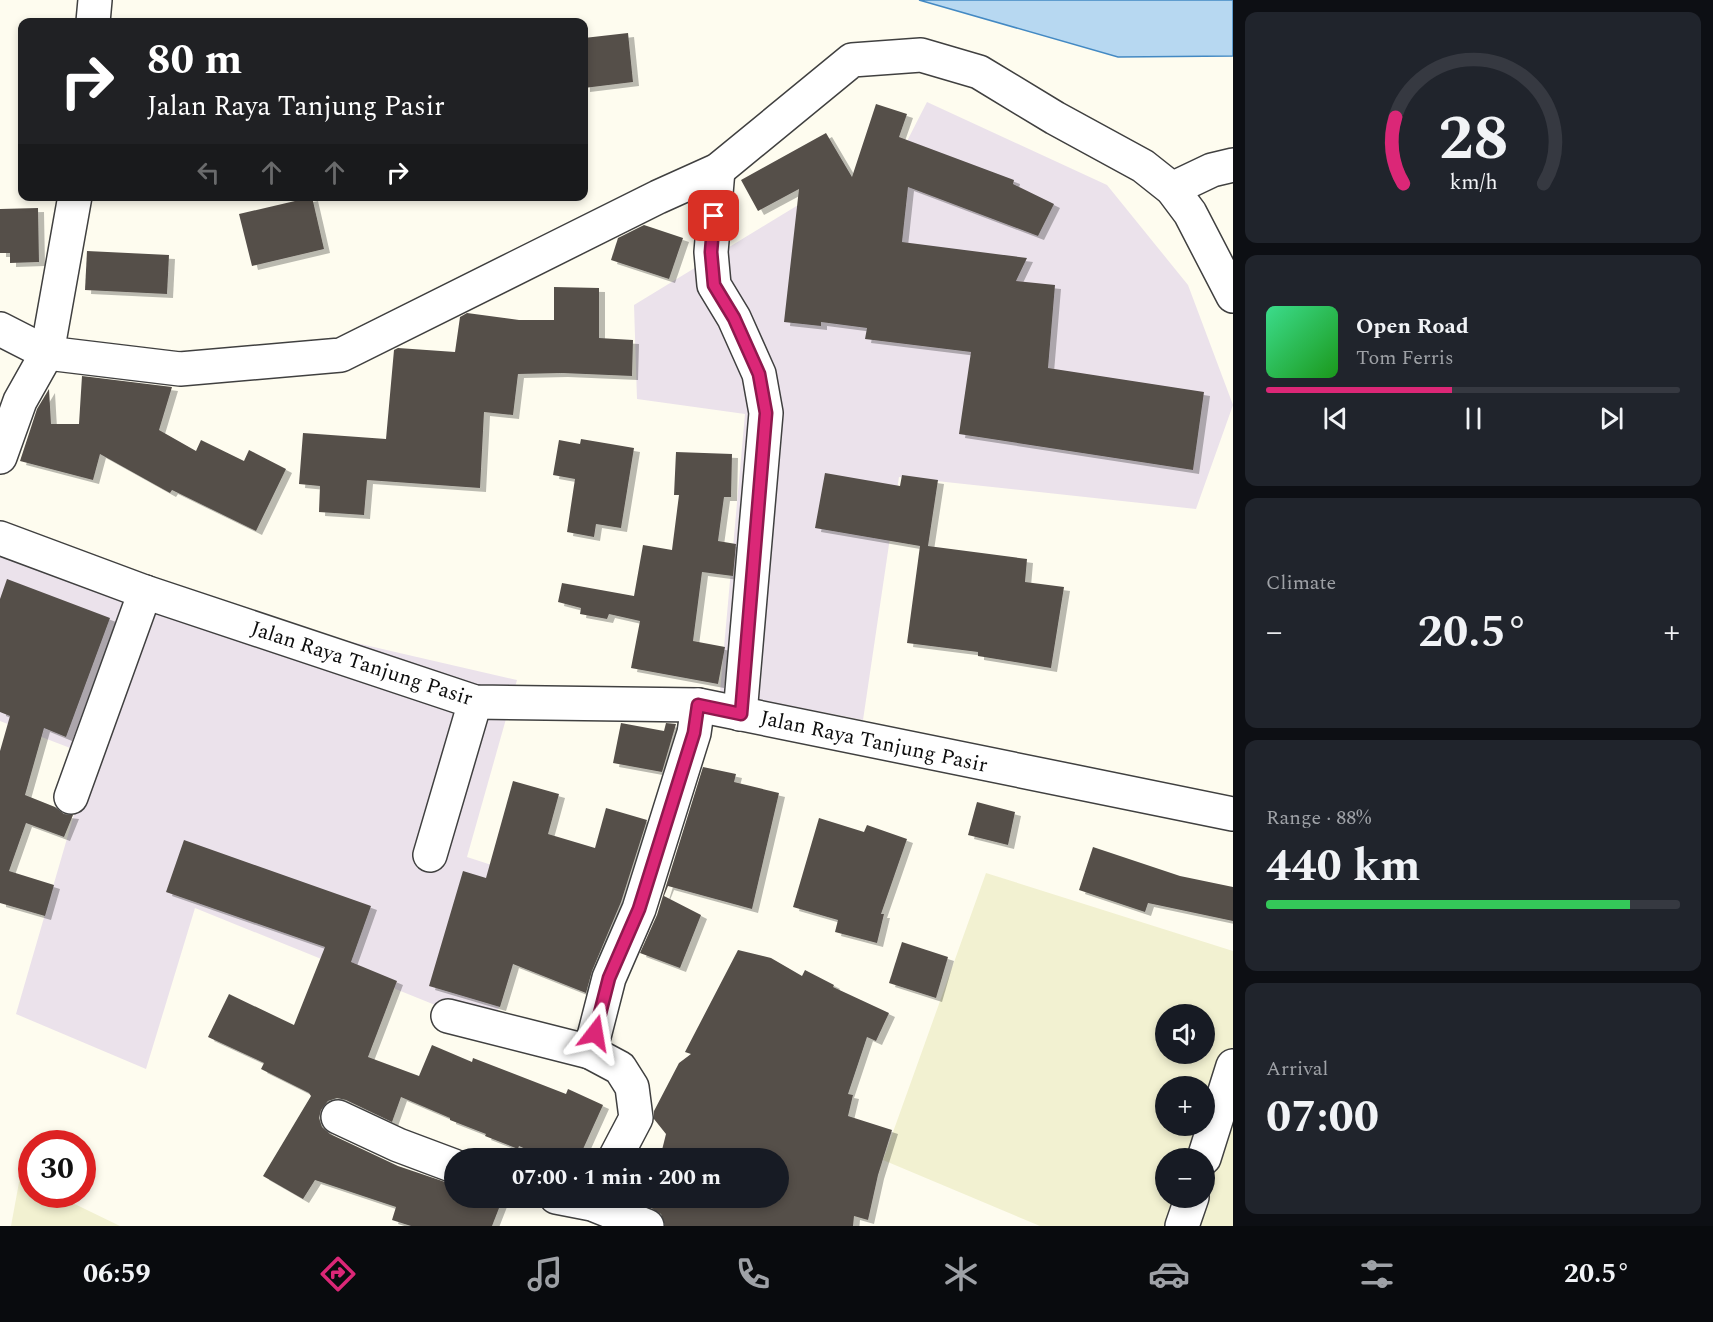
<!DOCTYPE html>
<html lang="en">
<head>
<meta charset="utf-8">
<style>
	:root { --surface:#171b24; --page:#20242c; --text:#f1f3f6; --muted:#9ea1a6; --line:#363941; --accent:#db2777 }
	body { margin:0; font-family:Spectral,serif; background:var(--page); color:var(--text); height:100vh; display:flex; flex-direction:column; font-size:22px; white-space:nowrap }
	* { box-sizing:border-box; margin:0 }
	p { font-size:20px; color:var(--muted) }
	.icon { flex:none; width:33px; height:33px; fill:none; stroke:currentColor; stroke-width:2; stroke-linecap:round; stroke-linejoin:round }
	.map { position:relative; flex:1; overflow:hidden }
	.details { display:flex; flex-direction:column; gap:12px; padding:12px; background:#0d0f14; width:480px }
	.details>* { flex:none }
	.hud { position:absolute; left:18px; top:18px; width:570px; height:183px; border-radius:12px; box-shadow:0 3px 9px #0003; background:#202124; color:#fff; overflow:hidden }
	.fabs { position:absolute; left:1155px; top:1004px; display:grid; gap:12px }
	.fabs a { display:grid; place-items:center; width:60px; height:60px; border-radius:50%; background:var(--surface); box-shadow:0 3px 9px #0003; font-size:30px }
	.speed { position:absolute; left:18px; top:1130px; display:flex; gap:12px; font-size:30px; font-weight:700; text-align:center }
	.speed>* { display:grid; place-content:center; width:78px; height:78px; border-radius:50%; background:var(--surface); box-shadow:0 3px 9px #0003; line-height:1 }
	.speed .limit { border:9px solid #d22; background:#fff; color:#111 }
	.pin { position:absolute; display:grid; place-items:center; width:51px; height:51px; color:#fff; margin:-26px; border-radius:12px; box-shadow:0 3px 9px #0006 }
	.me { position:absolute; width:66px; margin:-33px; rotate:14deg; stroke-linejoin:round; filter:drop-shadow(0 0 4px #0008) }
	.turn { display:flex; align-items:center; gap:21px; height:126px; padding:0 30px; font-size:27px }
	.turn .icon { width:78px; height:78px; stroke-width:2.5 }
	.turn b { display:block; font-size:42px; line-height:51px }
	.lanes { display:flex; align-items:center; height:57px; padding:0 30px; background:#0003; justify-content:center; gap:30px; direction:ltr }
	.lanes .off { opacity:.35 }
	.big { font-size:45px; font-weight:700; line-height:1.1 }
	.details .widget { flex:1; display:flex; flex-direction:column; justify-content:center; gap:9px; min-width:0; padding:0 21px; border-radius:12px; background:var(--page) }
	.details .dial { align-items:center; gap:0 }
	.dial svg { height:156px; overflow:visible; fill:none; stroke:var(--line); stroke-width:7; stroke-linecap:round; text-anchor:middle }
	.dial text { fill:var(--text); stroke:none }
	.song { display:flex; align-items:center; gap:18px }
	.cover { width:72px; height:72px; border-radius:9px; background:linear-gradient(135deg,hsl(150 70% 55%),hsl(120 70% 35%)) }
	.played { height:6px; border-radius:3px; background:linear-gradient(90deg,var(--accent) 45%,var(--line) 45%) }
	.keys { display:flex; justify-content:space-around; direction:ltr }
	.heat { display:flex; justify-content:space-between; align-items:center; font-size:33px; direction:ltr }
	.charge { height:9px; border-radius:4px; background:linear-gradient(90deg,#34c759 88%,var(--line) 0) }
	.trip { position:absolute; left:444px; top:1148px; width:345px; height:60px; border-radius:30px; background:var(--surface); box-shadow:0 3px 9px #0003; font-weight:700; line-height:60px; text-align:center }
	.dock { display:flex; height:96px; justify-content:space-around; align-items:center; background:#090b0e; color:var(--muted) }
	.dock .icon { width:42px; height:42px }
	.dock .current { color:var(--accent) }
	.dock b { font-size:27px; color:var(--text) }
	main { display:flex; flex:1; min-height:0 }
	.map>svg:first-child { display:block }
</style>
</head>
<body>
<main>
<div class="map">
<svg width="1233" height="1226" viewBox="0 0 1233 1226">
	<defs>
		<filter id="shadow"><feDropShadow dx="6" dy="4" stdDeviation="0" flood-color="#0004"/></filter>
	</defs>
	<rect width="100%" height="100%" fill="#fefcef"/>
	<g fill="#ebe2eb">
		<path d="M 927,102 L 1107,185 L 1188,285 L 1233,405 L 1196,509 L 899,477 L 863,720 L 720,692 L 745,414 L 637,399 L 634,305 L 808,199 L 881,192 Z"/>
		<path d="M 0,525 L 115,574 L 352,642 L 517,680 L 467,857 L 541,881 L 492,1028 L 195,908 L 146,1069 L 16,1014 L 91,756 L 0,721 Z"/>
	</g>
	<g fill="#f2f1d1" fill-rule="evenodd">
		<path d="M 986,873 L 1233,951 L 1233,1226 L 1040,1226 L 883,1160 ZM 1166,1014 L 1204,1014 L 1204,1053 L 1166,1053 ZM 1166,1086 L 1204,1086 L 1204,1125 L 1166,1125 ZM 1166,1158 L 1204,1158 L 1204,1197 L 1166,1197 Z"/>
		<path d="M 20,1177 L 31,1183 L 32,1194 L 54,1194 L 120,1226 L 11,1226 Z"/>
	</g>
	<path fill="#b7d8f1" stroke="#4389c3" stroke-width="1.5" d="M 919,0 L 1233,0 L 1233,56 L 1118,57 Z"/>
	<g fill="#554f4a" filter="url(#shadow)">
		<path d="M 628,33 L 633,82 L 584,88 L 584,38 Z"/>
		<path d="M 876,104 L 907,114 L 899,137 L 1014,180 L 1013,184 L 1054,204 L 1038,236 L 908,187 L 902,242 L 1027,258 L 1016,281 L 1055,285 L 1048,368 L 1204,392 L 1193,470 L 959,434 L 971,352 L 865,339 L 867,328 L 821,322 L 821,326 L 784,322 L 799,189 L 758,211 L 741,180 L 826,133 L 852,177 Z"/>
		<path d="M 312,197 L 324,249 L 252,266 L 239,214 Z"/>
		<path d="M 38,208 L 39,262 L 10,263 L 10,253 L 0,253 L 0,209 Z"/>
		<path d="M 644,225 L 683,238 L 669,279 L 611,260 L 618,238 Z"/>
		<path d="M 87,251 L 169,255 L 167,294 L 85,290 Z"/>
		<path d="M 554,287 L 599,288 L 599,338 L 633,340 L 632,376 L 562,373 L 518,374 L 513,415 L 484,412 L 480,488 L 367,480 L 364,515 L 319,512 L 320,486 L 299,484 L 303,433 L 386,439 L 394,350 L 398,348 L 455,352 L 460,317 L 467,313 L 519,320 L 554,320 Z"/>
		<path d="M 82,376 L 172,387 L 159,430 L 196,451 L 201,440 L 244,461 L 249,450 L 286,469 L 256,531 L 172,490 L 170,493 L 100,454 L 93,480 L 20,461 L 37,409 L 49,389 L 51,424 L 79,424 Z"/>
		<path d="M 581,439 L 634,448 L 621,528 L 596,524 L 594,537 L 567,532 L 575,479 L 553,475 L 559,440 L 580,444 Z"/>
		<path d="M 676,452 L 732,454 L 731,497 L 724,497 L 718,541 L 736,544 L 733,576 L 702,572 L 693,641 L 725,647 L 718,684 L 631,668 L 640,621 L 609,614 L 607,619 L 580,614 L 581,608 L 558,602 L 562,583 L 634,596 L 643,545 L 672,550 L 679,495 L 674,495 Z"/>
		<path d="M 825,473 L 900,486 L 902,475 L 938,480 L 928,546 L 1027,559 L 1025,582 L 1064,587 L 1051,668 L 978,656 L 978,652 L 907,643 L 920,546 L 815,528 Z"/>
		<path d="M 7,579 L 110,618 L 66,737 L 44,728 L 25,795 L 55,807 L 64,814 L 73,815 L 64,837 L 26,823 L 9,871 L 54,885 L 45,916 L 0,903 L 0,751 L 10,716 L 0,712 L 0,599 Z"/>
		<path d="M 621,723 L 664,731 L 666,723 L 676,724 L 662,772 L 613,763 Z"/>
		<path d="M 703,767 L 736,774 L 734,782 L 779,793 L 752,909 L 668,886 L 664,896 L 701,915 L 680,968 L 640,953 L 657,915 Z"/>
		<path d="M 513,781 L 559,794 L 548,834 L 595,848 L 606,808 L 647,820 L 621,902 L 592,971 L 586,993 L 513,964 L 500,1007 L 429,986 L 463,871 L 486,878 Z"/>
		<path d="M 977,802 L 1015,812 L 1008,845 L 968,835 Z"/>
		<path d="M 819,818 L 864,832 L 867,825 L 907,839 L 881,914 L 884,914 L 877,943 L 835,932 L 838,920 L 793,907 Z"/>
		<path d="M 184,840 L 371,906 L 351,962 L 397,981 L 368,1057 L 419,1076 L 432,1045 L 472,1062 L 473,1058 L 566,1094 L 568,1089 L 603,1105 L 579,1158 L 545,1158 L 519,1146 L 518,1149 L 485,1136 L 486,1134 L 450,1120 L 450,1118 L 401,1097 L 392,1122 L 346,1100 L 337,1098 L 328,1101 L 321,1110 L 319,1118 L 322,1127 L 330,1134 L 398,1166 L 454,1185 L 454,1197 L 483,1197 L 501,1203 L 492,1226 L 411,1226 L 392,1220 L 396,1207 L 315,1180 L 303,1199 L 263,1176 L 311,1096 L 309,1093 L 261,1069 L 264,1063 L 208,1037 L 229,994 L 294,1025 L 325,947 L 166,892 Z"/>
		<path d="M 1093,847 L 1180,876 L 1233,887 L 1233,921 L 1148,903 L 1145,912 L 1079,890 Z"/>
		<path d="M 902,942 L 948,957 L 936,998 L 889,983 Z"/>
		<path d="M 738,950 L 771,958 L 802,976 L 805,970 L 834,985 L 833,987 L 889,1013 L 876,1041 L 867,1037 L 848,1094 L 853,1095 L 848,1116 L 892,1130 L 878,1175 L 868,1220 L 854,1216 L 853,1226 L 665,1226 L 661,1214 L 648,1206 L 650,1197 L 778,1197 L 778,1158 L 660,1158 L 666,1134 L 654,1119 L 654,1111 L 679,1063 L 691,1054 L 685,1052 Z"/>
	</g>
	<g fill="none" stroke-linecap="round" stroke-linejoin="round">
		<g stroke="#404040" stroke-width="36">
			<g id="minor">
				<path d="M 93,22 L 95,0"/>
				<path d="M 718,170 L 711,252 L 714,285 L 734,318 L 759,374 L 766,413 L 740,714"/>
				<path d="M 1172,189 L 1212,170 L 1233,165"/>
				<path d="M 0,329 L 47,353 L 180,369 L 341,355 L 658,197 L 718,170 L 852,60 L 921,55 L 979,72 L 1055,118 L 1143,166 L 1172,189 L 1190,213 L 1233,296"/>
				<path d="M 0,457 L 20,401 L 47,353 L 75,196"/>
				<path d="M 0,538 L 145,592 L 475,702 L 698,705 L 1233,814"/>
				<path d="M 71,797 L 145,592"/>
				<path d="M 430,855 L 475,702"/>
				<path d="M 448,1016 L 590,1052"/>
				<path d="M 338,1117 L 398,1145 L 454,1166"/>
				<path d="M 615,1158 L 636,1118 L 632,1087 L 620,1068 L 590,1052 L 609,978 L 639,909 L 694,733 L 698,705"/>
				<path d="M 1204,1158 L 1233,1066"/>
				<path d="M 556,1197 L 592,1204 L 647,1226"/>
				<path d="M 1182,1226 L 1192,1197"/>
			</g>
		</g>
		<use href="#minor" stroke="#fff" stroke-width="33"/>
	</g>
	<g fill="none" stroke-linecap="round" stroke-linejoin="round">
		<g stroke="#8e194d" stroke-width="15">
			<path id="route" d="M 595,1033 L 609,978 L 639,909 L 694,733 L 698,705 L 741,714 L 766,413 L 759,374 L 734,318 L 714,285 L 711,252 L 714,216"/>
		</g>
		<use href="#route" stroke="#db2777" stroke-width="10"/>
	</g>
	<g text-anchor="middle" stroke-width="6" stroke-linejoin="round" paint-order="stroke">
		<g font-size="21" fill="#0d0d0d" stroke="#fff">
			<text transform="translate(362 663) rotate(18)" y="7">Jalan Raya Tanjung Pasir</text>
			<text transform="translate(874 741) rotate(12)" y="7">Jalan Raya Tanjung Pasir</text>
		</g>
	</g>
</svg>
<div class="fabs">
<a><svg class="icon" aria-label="sound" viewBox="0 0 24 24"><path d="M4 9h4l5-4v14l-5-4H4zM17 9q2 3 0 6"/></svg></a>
<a>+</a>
<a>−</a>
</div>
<div class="speed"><div class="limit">30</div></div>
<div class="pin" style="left:714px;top:216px;background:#d93025"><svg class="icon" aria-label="arrive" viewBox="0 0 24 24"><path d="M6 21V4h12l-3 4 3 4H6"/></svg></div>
<svg class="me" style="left:595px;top:1033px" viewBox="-20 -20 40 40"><path d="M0-17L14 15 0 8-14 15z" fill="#db2777" stroke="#fff" stroke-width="4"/></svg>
<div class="trip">07:00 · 1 min · 200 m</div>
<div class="hud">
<div class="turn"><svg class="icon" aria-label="right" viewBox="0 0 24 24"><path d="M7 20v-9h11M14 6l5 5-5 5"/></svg><div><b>80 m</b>Jalan Raya Tanjung Pasir</div></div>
<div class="lanes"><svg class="icon off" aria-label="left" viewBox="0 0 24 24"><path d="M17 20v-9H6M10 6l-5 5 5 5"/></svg><svg class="icon off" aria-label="ahead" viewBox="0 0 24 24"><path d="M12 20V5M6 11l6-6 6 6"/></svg><svg class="icon off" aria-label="ahead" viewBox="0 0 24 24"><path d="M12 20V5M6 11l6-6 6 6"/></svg><svg class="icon" aria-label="right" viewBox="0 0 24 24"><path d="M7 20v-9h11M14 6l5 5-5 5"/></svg></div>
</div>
</div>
<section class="details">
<div class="widget dial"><svg viewBox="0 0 100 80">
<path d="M14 69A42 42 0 1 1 86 69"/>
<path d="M14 69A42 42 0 0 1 10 35" stroke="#db2777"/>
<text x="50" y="56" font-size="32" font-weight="700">28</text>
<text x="50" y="72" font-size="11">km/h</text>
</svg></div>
<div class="widget">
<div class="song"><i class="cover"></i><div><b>Open Road</b><p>Tom Ferris</p></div></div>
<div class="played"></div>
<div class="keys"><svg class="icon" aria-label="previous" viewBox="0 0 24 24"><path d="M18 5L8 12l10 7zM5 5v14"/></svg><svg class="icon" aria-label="pause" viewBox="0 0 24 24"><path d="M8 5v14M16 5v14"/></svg><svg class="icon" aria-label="next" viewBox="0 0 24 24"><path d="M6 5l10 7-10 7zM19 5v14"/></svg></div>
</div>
<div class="widget"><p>Climate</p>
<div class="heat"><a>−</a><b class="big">20.5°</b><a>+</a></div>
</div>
<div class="widget"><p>Range · 88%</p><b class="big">440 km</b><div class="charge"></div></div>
<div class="widget"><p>Arrival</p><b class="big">07:00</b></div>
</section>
</main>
<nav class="dock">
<b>06:59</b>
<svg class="icon current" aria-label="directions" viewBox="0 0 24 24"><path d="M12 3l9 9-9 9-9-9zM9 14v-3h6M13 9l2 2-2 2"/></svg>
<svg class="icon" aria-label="music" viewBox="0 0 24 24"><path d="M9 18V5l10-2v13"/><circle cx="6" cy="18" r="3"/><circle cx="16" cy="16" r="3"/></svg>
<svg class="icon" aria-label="phone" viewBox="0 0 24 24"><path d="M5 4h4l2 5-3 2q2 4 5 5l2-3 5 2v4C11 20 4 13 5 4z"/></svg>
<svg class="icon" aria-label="climate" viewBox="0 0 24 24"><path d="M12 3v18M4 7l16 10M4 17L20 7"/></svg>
<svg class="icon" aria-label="car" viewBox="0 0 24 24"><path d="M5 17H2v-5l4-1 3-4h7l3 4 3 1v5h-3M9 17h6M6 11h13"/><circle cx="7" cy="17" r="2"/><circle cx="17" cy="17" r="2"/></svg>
<svg class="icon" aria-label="filters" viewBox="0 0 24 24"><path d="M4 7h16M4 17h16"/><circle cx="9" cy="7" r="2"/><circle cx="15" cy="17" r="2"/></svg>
<b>20.5°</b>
</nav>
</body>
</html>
